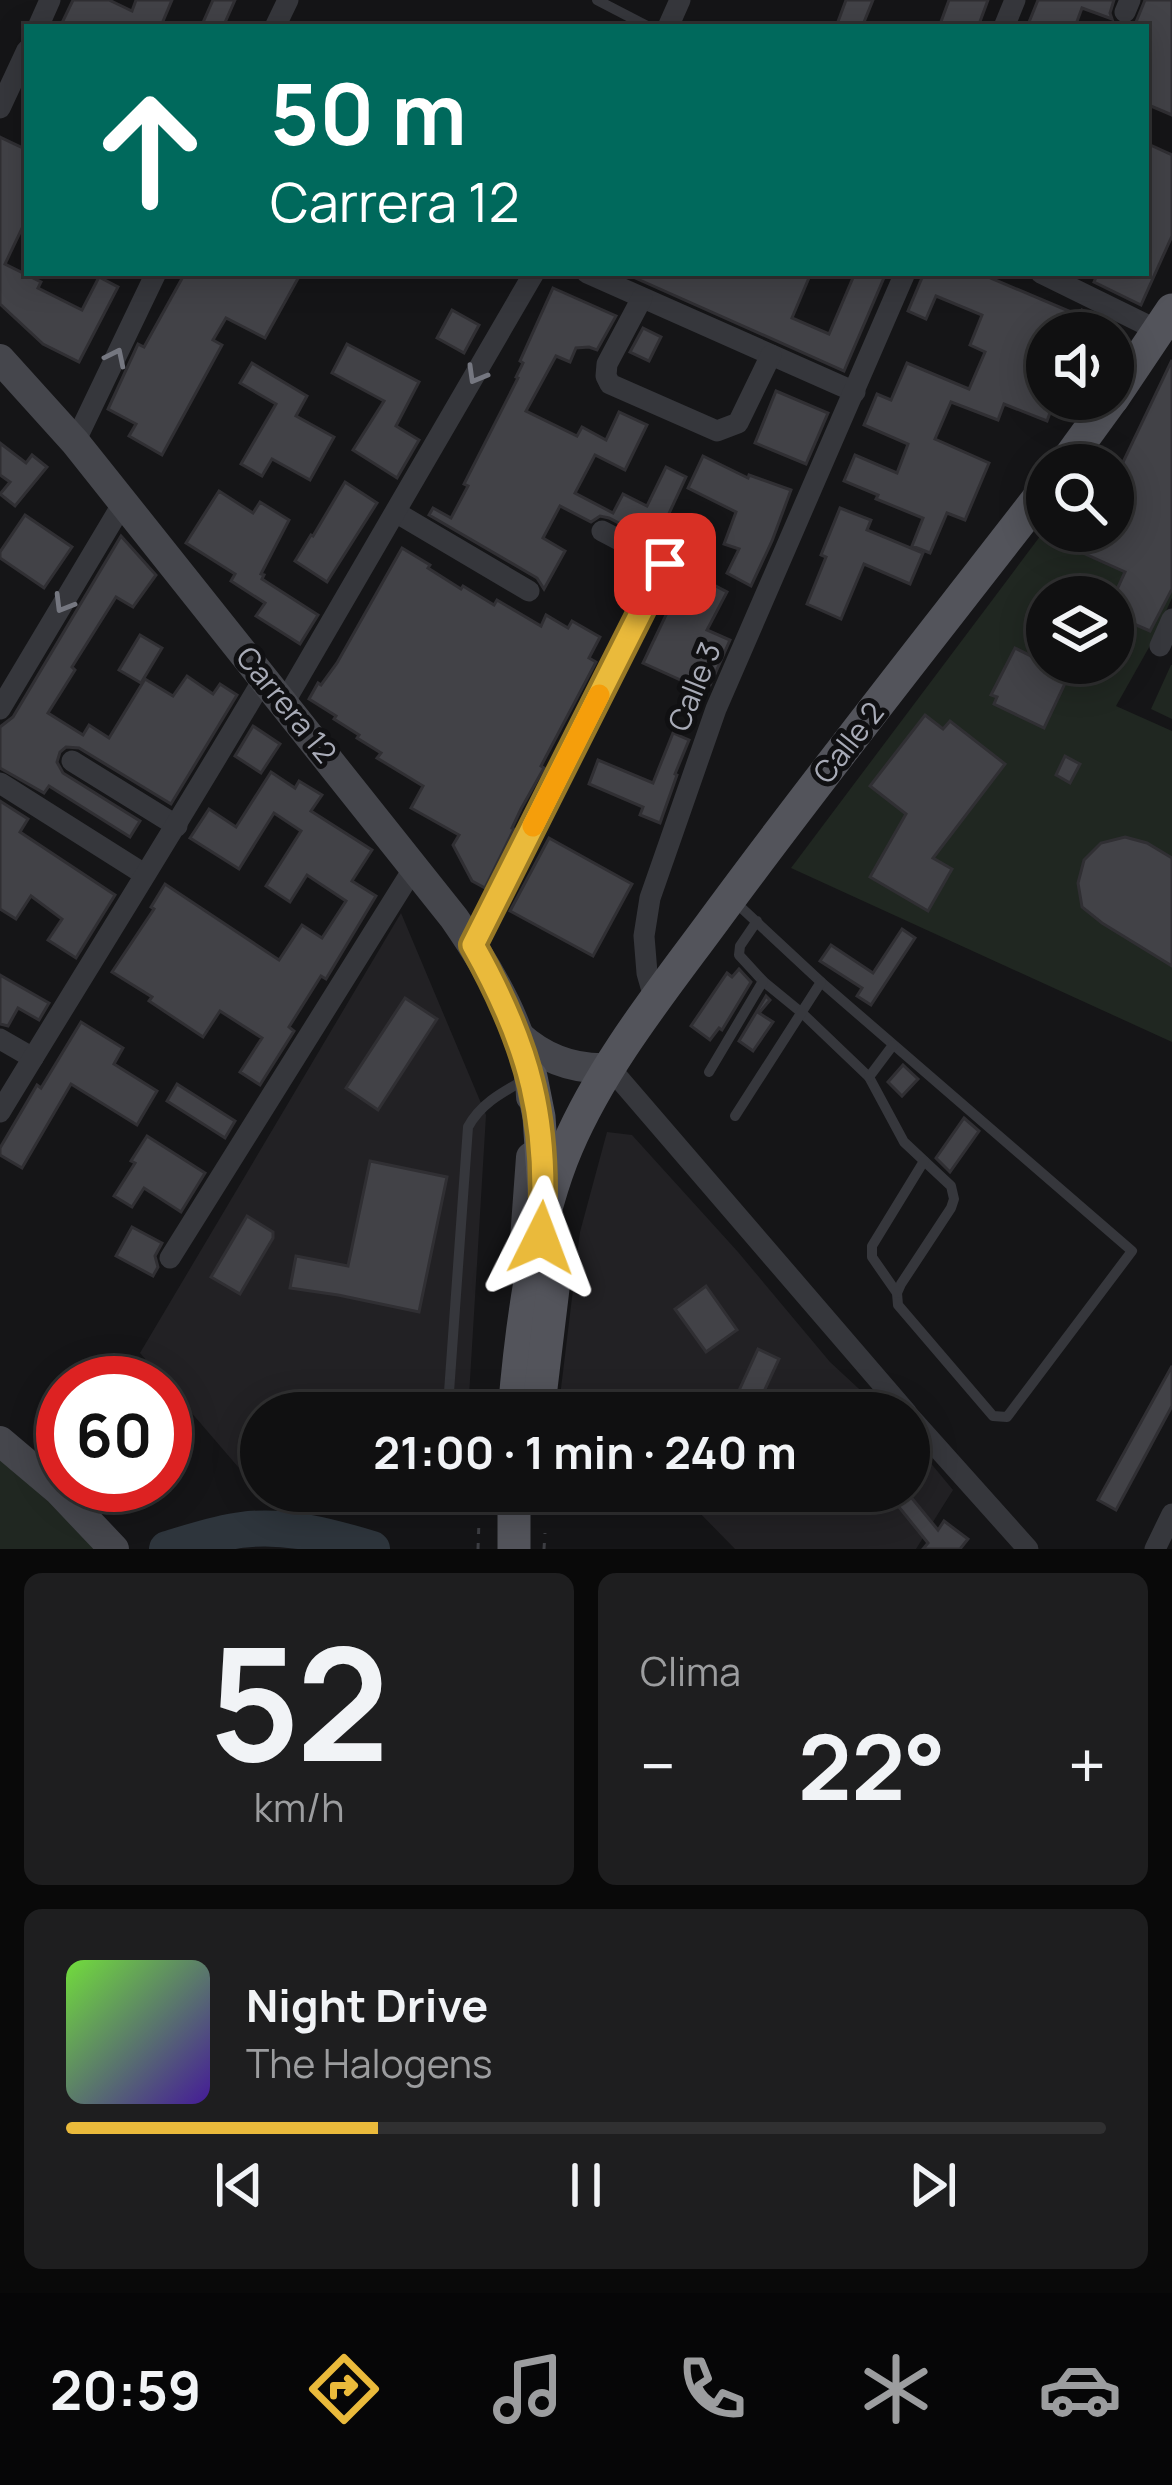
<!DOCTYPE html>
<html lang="es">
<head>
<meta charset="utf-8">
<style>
	:root { --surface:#101011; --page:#1e1e1f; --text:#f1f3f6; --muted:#9c9d9f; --line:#303031; --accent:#eaba3b }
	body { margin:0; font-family:Manrope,sans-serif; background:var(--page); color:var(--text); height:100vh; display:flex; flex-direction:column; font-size:45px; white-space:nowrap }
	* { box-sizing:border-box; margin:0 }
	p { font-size:39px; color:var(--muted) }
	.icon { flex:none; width:66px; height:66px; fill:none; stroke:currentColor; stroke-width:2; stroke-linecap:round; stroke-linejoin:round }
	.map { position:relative; height:1549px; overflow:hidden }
	.details { display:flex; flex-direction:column; gap:24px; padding:24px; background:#090909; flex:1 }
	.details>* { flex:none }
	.banner { position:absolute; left:24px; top:24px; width:1125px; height:252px; border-radius:0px; box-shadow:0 6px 30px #0003,0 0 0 3px var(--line); background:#00695c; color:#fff; overflow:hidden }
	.controls { position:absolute; left:1026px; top:312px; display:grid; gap:24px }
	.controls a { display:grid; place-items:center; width:108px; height:108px; border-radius:50%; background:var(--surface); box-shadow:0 6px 30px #0003,0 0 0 3px var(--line); font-size:60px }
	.speed { position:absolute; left:36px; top:1356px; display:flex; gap:24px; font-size:60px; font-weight:700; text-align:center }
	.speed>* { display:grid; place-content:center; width:156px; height:156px; border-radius:50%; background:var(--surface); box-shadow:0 6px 30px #0003,0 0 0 3px var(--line); line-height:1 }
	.speed .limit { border:18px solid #d22; background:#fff; color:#111 }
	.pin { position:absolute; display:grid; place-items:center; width:102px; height:102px; color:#fff; margin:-51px; border-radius:24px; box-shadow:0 6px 18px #0006 }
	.me { position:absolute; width:132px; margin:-66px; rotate:3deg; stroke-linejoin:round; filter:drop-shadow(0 0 9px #0008) }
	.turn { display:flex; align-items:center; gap:42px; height:252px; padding:0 48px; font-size:54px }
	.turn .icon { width:156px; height:156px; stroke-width:2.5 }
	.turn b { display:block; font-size:84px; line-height:102px }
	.big { font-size:90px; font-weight:700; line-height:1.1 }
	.details .card { flex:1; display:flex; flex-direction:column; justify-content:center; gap:18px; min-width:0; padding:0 42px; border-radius:18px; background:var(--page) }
	.details .dial { align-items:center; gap:0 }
	.dial b { font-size:156px; line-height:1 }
	.song { display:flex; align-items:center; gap:36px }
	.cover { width:144px; height:144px; border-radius:18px; background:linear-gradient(135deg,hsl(100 70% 55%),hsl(260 70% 35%)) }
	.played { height:12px; border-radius:6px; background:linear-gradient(90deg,var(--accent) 30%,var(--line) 30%) }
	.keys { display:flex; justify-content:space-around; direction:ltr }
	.heat { display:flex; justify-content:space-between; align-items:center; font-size:66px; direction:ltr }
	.details .tiles { flex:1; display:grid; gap:24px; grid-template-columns:1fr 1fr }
	.card:last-child { grid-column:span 2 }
	.trip { position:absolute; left:240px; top:1392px; width:690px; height:120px; border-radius:60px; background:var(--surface); box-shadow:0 6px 30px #0003,0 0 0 3px var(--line); font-weight:700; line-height:120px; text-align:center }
	.menu { display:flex; height:192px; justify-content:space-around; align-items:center; background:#060607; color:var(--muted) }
	.menu .icon { width:84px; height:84px }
	.menu .on { color:var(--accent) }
	.menu b { font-size:54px; color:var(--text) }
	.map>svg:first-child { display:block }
</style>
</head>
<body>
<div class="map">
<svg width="1172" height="1549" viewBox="0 0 1172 1549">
	<rect width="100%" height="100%" fill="#151517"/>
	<g fill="#222124">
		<path d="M 401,913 L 486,1115 L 468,1413 L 261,1413 L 261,1490 L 258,1490 L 140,1353 Z"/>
		<path d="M 607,1132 L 632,1135 L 738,1252 L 830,1362 L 885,1413 L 558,1413 L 580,1232 Z"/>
		<path d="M 909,1437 L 953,1490 L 916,1549 L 735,1549 L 692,1505 L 640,1491 L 909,1491 Z"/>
		<path d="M 267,1491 L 464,1491 L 463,1514 Z"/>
	</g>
	<g fill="#202721" fill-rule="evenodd">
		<path d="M 1113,466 L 1172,486 L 1172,598 L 1152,642 L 1116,706 L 1172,731 L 1172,1042 L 791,868 L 1047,527 L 1047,531 L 1113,531 ZM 1047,597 L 1113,597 L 1113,663 L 1047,663 Z"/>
		<path d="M 1171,665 L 1172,665 L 1172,719 L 1151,709 Z"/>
		<path d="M 0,1441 L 114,1549 L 0,1549 Z"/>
	</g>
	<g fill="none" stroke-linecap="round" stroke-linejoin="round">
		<path stroke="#2e353c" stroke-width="36" d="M 167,1549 C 191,1542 216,1533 241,1530 C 285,1524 330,1536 372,1549"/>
	</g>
	<g fill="#424247" stroke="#302f33" stroke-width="3">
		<path d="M 73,0 L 109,0 L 132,11 L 136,0 L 172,0 L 161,26 L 164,27 L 60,27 Z"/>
		<path d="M 213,0 L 235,0 L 223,27 L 201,27 Z"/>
		<path d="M 846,0 L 873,0 L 862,27 L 836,27 Z"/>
		<path d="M 949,0 L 988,0 L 978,27 L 939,27 Z"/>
		<path d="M 1038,0 L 1114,0 L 1110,13 L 1112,19 L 1082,8 L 1075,27 L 1027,27 Z"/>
		<path d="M 1145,0 L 1172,0 L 1172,115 L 1146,104 L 1146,27 L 1136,22 Z"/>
		<path d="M 0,137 L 27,150 L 27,218 L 5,264 L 41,282 L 38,288 L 82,310 L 99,277 L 118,287 L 79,362 L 43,344 L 0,304 Z"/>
		<path d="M 1146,143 L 1172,155 L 1172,236 L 1141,305 L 1094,282 L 1098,273 L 1146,273 Z"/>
		<path d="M 185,273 L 301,273 L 265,338 L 226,318 L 213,340 L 222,345 L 162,455 L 129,436 L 136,424 L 108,409 L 138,344 L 144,347 Z"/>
		<path d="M 624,273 L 811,273 L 792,318 L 829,334 L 855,273 L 886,273 L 844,371 Z"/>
		<path d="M 924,273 L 979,273 L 1071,312 L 1080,314 L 1082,310 L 1107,322 L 1102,333 L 1047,333 L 1047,399 L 1055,399 L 1047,421 L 1004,404 L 998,420 L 951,402 L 935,439 L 989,463 L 965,520 L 947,513 L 930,553 L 912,546 L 923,518 L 876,499 L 878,495 L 844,481 L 855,455 L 897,473 L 908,444 L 864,425 L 877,394 L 891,400 L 907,363 L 969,389 L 985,352 L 970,345 L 982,315 L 936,296 L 926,319 L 908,311 Z"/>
		<path d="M 553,288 L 616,316 L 597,350 L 589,347 L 576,348 L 570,362 L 556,356 L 526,411 L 577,436 L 582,427 L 606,440 L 619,412 L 647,425 L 625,470 L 595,455 L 575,493 L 613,513 L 623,494 L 647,506 L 666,467 L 686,477 L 665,522 L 696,538 L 680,569 L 678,557 L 672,551 L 609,518 L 600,516 L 591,522 L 560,506 L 543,538 L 565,551 L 544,589 L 537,578 L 429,515 L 433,508 L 451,518 L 468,486 L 464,484 L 518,378 L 516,377 L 523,363 L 520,361 Z"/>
		<path d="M 452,310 L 479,325 L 464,353 L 437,338 Z"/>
		<path d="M 643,328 L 661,337 L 649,361 L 630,352 Z"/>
		<path d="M 347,344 L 419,382 L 396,426 L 419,440 L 397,478 L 353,450 L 384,401 L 332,373 Z"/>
		<path d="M 1172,360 L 1172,589 L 1150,631 L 1113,615 L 1113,598 L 1125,572 L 1072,548 L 1080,531 L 1113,531 L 1113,483 Z"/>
		<path d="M 252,363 L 307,396 L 296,416 L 334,437 L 310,480 L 272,459 L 262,476 L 241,464 L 276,404 L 240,383 Z"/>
		<path d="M 776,391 L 828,413 L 806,464 L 755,443 Z"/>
		<path d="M 0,443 L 26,463 L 32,455 L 47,467 L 15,506 L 0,494 L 10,482 L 0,475 Z"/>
		<path d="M 703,456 L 748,478 L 749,475 L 791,490 L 772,541 L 751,586 L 727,573 L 739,549 L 724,544 L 736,512 L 688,488 Z"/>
		<path d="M 345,482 L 377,503 L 327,582 L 295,561 L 311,535 L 313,536 Z"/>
		<path d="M 219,491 L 253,513 L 260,502 L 289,520 L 261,574 L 264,575 L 262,579 L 318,615 L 300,644 L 256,616 L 265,603 L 231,581 L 235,574 L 186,543 Z"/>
		<path d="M 840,508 L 871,520 L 867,530 L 923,553 L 910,584 L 864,564 L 841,619 L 807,604 L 826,557 L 821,555 Z"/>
		<path d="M 25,515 L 72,547 L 44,588 L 0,558 L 0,552 Z"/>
		<path d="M 121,536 L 156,575 L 133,607 L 116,597 L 72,667 L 75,670 L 48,713 L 83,735 L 89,725 L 109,738 L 145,679 L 173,696 L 187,676 L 213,694 L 220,684 L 237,695 L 171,804 L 79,748 L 66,747 L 60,752 L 57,762 L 63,773 L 140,821 L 130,837 L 49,786 L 44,793 L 0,768 L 0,727 L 13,717 Z"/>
		<path d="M 402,548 L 430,565 L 428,568 L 461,589 L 463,586 L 494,605 L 497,600 L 541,626 L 546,615 L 568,628 L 572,621 L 600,637 L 589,658 L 596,662 L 541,766 L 544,768 L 521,809 L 512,828 L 514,829 L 485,888 L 472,881 L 453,845 L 459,835 L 411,808 L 423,786 L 377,758 L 381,753 L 357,738 L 359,735 L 334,719 L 336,716 L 309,699 L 318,683 L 321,685 L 337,663 Z"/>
		<path d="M 687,571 L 727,592 L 707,630 L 730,640 L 707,692 L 643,663 Z"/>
		<path d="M 140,635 L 162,648 L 141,683 L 119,670 Z"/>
		<path d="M 1015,648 L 1069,675 L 1044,728 L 994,704 L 997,697 L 991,695 Z"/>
		<path d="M 925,715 L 943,729 L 950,721 L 1005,764 L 933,858 L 952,869 L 928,911 L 870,877 L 906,814 L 870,786 Z"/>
		<path d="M 253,726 L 280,744 L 261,773 L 235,756 Z"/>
		<path d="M 673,733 L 689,740 L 675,774 L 677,775 L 660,823 L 640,815 L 643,807 L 589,784 L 598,760 L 653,783 Z"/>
		<path d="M 1065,756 L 1080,764 L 1070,783 L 1056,775 Z"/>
		<path d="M 271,772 L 295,788 L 299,781 L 322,795 L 311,811 L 372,850 L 352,881 L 376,896 L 326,979 L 321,976 L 289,1027 L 294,1031 L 260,1085 L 240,1072 L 262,1038 L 220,1011 L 203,1037 L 149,1001 L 152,997 L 112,972 L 154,909 L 151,907 L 165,884 L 279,960 L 302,925 L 322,938 L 346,901 L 307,875 L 290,902 L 266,886 L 301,831 L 274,813 L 239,869 L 190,838 L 209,809 L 236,827 Z"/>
		<path d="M 0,801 L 28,819 L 20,832 L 115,895 L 76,958 L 48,940 L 62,919 L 31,896 L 16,919 L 0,909 Z"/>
		<path d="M 1125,837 L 1147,843 L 1172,858 L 1172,966 L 1102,923 L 1082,907 L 1078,883 L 1084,860 L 1101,843 Z"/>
		<path d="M 549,838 L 632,884 L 593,956 L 510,911 Z"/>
		<path d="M 902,929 L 915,938 L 871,1005 L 857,996 L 862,988 L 820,961 L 831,945 L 873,973 Z"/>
		<path d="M 739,969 L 751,982 L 722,1030 L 719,1028 L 710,1040 L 691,1026 L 727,973 L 732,977 Z"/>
		<path d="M 0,975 L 49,1003 L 39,1020 L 18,1008 L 8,1026 L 0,1024 Z"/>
		<path d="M 766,996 L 770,1000 L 759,1013 L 773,1022 L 753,1051 L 739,1041 Z"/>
		<path d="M 405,998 L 437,1019 L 378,1110 L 346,1088 Z"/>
		<path d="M 81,1022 L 123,1048 L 114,1064 L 157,1091 L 137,1125 L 71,1084 L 22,1168 L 0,1155 L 0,1148 L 37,1085 L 41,1088 Z"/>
		<path d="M 903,1065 L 918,1079 L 902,1096 L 888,1082 Z"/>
		<path d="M 177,1084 L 235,1121 L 225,1138 L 167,1101 Z"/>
		<path d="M 964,1118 L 979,1131 L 950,1172 L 936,1158 Z"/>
		<path d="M 147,1136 L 205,1173 L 181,1212 L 144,1188 L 132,1207 L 114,1196 L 135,1163 L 131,1161 Z"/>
		<path d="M 370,1161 L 447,1177 L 419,1312 L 338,1295 L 290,1288 L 296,1256 L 348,1266 Z"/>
		<path d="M 247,1216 L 273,1232 L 273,1238 L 240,1294 L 211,1277 Z"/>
		<path d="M 132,1227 L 162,1243 L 155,1256 L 158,1267 L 153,1276 L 116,1256 Z"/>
		<path d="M 706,1286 L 737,1330 L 706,1352 L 675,1309 Z"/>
		<path d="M 758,1349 L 779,1359 L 754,1413 L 741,1413 L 731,1408 Z"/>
		<path d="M 1172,1366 L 1172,1406 L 1116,1510 L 1098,1500 Z"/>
		<path d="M 688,1491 L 745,1491 L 737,1511 Z"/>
		<path d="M 886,1491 L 906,1491 L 938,1530 L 944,1521 L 968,1539 L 960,1549 L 923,1549 L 928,1543 Z"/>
	</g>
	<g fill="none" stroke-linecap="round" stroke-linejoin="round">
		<g stroke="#3d3e43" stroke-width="3" stroke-dasharray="6 9" stroke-linecap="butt">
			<path d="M 478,1549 L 479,1521"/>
			<path d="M 544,1549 L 545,1533"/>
		</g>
		<g stroke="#36373c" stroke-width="10">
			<path d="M 597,0 L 649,27"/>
			<path d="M 734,901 L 821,982 L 1132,1251 L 1007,1417 L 993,1416 L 898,1305 L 897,1293 L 901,1284 L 951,1208 L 954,1199 L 951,1186 L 904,1142 L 869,1077 L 802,1013 L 763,981 L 739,955 L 740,946 L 757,921"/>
			<path d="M 709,1072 L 763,981"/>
			<path d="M 869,1077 L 893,1045"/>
			<path d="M 735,1116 L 821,982"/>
			<path d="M 897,1293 L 872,1257 L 872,1246 L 924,1161"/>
			<path d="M 448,1406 L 468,1127 C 481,1103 503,1092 526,1079"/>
		</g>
		<g stroke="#36373c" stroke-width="21">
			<path d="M 1125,12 L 1130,0"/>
			<path d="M 38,27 L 50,0"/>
			<path d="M 275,27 L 288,0"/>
			<path d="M 668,27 L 680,0"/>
			<path d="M 1004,27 L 1015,0"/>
			<path d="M 0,108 L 27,50"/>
			<path d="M 587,273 L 855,392"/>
			<path d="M 1041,273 L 1159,331"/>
			<path d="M 642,298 L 607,364 L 606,376 L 610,384 L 717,431 L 738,423 L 771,355"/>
			<path d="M 75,442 L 156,273"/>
			<path d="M 397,513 L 529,591"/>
			<path d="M 1160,646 L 1172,619"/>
			<path d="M 284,703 L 534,273"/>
			<path d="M 0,709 L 123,503"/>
			<path d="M 72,761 L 177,826"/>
			<path d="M 0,783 L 144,874"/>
			<path d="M 473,945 L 665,564 L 602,531"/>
			<path d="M 655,1001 L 647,973 L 644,936 L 650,898 L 716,709 L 905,273"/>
			<path d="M 0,1039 L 33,1058"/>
			<path d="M 610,1068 L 907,1413"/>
			<path d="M 0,1112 C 88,967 178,824 264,678"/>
			<path d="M 170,1258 L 415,866"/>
			<path d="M 909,1416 L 1028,1549"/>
			<path d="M 1155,1549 L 1172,1514"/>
		</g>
		<g stroke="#45464c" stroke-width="30">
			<path d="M 0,359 L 75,442 L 454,918 C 488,967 531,1037 531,1097"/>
			<path d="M 518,1035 C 544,1059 574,1070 610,1068"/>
			<path d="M 524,1253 L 531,1157"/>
			<path d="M 0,1441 L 58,1490 L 114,1549"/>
		</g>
		<g stroke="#53545b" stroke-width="33">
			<path d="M 1113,398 L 1172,310"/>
			<path d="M 1064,465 L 1112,399"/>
			<path d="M 531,1077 L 539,1117 L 544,1190"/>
			<path d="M 514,1413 C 521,1329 534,1224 567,1147 C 604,1061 666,986 720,912 C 826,768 938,628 1047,487"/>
			<path d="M 538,1413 L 555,1272"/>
			<path d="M 514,1491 L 514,1549"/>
		</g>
	</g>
	<defs><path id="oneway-chevron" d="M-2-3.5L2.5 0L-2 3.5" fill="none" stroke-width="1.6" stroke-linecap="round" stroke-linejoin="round" transform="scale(3)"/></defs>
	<g stroke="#757780">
		<use href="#oneway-chevron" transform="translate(116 357) rotate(-64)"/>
		<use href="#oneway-chevron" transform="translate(476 375) rotate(120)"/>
		<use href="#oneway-chevron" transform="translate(63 604) rotate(121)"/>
	</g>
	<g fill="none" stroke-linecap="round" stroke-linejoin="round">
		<g stroke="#987926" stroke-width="30">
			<path id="route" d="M 541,1238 C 550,1122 530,1046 473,945 L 665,564"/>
		</g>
		<use href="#route" stroke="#eaba3b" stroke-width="21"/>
		<path stroke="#f59e0b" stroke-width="21" d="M 533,826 L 599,695"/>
	</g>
	<g text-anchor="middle" stroke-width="10" stroke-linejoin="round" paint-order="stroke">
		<g font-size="30" fill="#a8abb7" stroke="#101012">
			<text transform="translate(695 687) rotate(-68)" y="10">Calle 3</text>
			<text transform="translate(286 705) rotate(51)" y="10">Carrera 12</text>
			<text transform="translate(849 743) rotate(-52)" y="10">Calle 2</text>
		</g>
	</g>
</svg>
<div class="controls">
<a><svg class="icon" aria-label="sound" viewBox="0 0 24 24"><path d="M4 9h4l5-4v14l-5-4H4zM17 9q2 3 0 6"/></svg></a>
<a><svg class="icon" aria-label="search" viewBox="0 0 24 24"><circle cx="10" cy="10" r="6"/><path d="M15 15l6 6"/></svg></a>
<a><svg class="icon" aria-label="layers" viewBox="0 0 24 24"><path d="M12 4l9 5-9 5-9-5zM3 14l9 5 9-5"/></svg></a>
</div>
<div class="speed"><div class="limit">60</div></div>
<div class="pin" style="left:665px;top:564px;background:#d93025"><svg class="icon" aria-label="arrive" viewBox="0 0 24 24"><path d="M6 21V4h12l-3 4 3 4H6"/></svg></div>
<svg class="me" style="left:541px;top:1238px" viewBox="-20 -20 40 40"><path d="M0-17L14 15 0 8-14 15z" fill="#eaba3b" stroke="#fff" stroke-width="4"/></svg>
<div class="trip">21:00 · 1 min · 240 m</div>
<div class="banner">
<div class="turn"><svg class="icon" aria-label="ahead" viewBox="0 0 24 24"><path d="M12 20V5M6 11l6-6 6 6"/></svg><div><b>50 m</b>Carrera 12</div></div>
</div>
</div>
<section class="details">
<div class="tiles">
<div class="card dial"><b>52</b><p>km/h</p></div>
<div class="card"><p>Clima</p>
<div class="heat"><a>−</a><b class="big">22°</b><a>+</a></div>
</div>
<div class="card">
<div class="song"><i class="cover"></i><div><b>Night Drive</b><p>The Halogens</p></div></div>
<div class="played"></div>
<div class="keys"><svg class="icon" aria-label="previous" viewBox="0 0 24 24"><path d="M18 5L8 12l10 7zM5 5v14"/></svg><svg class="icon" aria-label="pause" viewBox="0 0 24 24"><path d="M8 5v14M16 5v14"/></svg><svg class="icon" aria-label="next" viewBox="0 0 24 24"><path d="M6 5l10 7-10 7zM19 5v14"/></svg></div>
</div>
</div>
</section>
<nav class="menu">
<b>20:59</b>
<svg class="icon on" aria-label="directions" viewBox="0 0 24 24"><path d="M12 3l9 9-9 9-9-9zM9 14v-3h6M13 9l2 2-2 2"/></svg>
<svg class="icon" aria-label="music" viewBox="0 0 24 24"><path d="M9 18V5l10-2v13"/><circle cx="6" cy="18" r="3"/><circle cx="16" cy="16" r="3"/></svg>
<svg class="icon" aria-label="phone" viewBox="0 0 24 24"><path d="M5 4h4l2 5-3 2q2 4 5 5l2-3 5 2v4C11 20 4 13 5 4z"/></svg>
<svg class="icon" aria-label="climate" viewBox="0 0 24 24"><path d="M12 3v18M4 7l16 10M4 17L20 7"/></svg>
<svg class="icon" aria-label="car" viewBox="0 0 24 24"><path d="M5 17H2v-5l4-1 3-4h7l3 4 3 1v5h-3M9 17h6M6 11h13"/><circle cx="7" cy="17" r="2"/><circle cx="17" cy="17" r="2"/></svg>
</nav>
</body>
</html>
